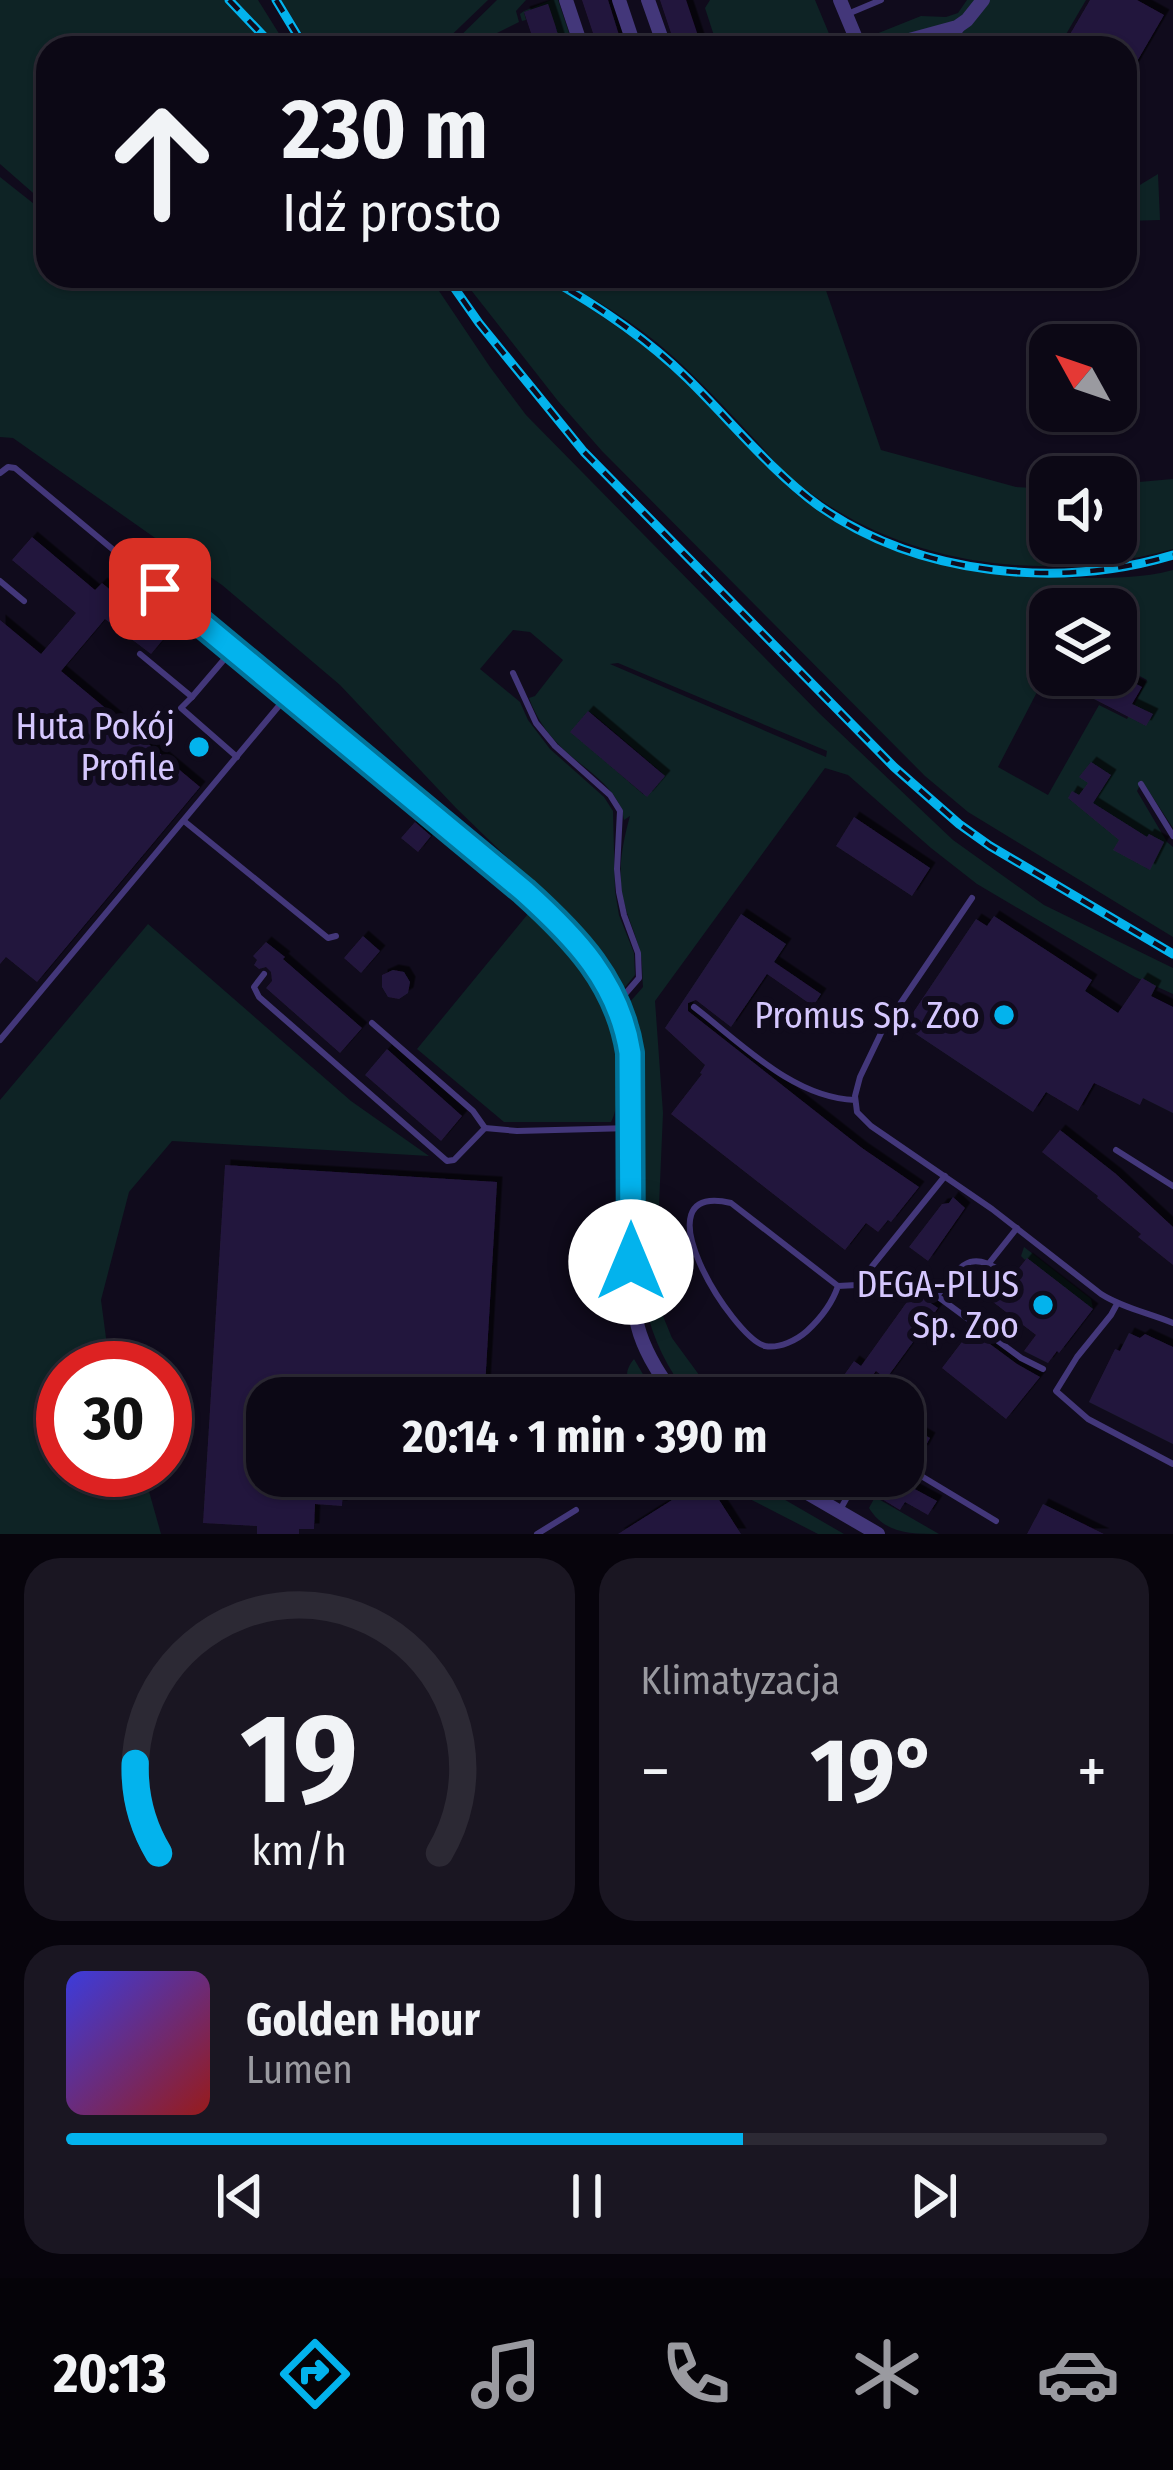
<!DOCTYPE html>
<html lang="pl">
<head>
<meta charset="utf-8">
<style>
	:root { --surface:#0c0815; --page:#1a1622; --text:#f1f3f6; --muted:#9a9aa0; --line:#2c2934; --accent:#03b3ed }
	body { margin:0; font-family:"Fira Sans Condensed",sans-serif; background:var(--page); color:var(--text); height:100vh; display:flex; flex-direction:column; font-size:45px; white-space:nowrap }
	* { box-sizing:border-box; margin:0 }
	p { font-size:39px; color:var(--muted) }
	.icon { flex:none; width:66px; height:66px; fill:none; stroke:currentColor; stroke-width:2; stroke-linecap:round; stroke-linejoin:round }
	.map { position:relative; height:1534px; overflow:hidden }
	.side { display:flex; flex-direction:column; gap:24px; padding:24px; background:#07040c; flex:1 }
	.side>* { flex:none }
	.banner { position:absolute; left:36px; top:36px; width:1101px; height:252px; border-radius:36px; box-shadow:0 3px 9px #0004,0 0 0 3px var(--line); background:#0c0815; color:var(--text); overflow:hidden }
	.needle { width:78px; rotate:310deg }
	.tools { position:absolute; left:1029px; top:324px; display:grid; gap:24px }
	.tools a { display:grid; place-items:center; width:108px; height:108px; border-radius:24px; background:var(--surface); box-shadow:0 3px 9px #0004,0 0 0 3px var(--line); font-size:60px }
	.speed { position:absolute; left:36px; top:1341px; display:flex; gap:24px; font-size:60px; font-weight:700; text-align:center }
	.speed>* { display:grid; place-content:center; width:156px; height:156px; border-radius:50%; background:var(--surface); box-shadow:0 3px 9px #0004,0 0 0 3px var(--line); line-height:1 }
	.speed .limit { border:18px solid #d22; background:#fff; color:#111 }
	.pin { position:absolute; display:grid; place-items:center; width:102px; height:102px; color:#fff; margin:-51px; border-radius:24px; box-shadow:0 6px 18px #0006 }
	.me { position:absolute; width:132px; margin:-66px; rotate:0deg; stroke-linejoin:round; filter:drop-shadow(0 0 9px #0008) }
	.turn { display:flex; align-items:center; gap:42px; height:252px; padding:0 48px; font-size:54px }
	.turn .icon { width:156px; height:156px; stroke-width:2.5 }
	.turn b { display:block; font-size:84px; line-height:102px }
	.big { font-size:90px; font-weight:700; line-height:1.1 }
	.side .card { flex:1; display:flex; flex-direction:column; justify-content:center; gap:18px; min-width:0; padding:0 42px; border-radius:36px; background:var(--page) }
	.side .dial { align-items:center; gap:0 }
	.dial svg { height:312px; overflow:visible; fill:none; stroke:var(--line); stroke-width:7; stroke-linecap:round; text-anchor:middle }
	.dial text { fill:var(--text); stroke:none }
	.song { display:flex; align-items:center; gap:36px }
	.cover { width:144px; height:144px; border-radius:18px; background:linear-gradient(135deg,hsl(240 70% 55%),hsl(0 70% 35%)) }
	.played { height:12px; border-radius:6px; background:linear-gradient(90deg,var(--accent) 65%,var(--line) 65%) }
	.keys { display:flex; justify-content:space-around; direction:ltr }
	.heat { display:flex; justify-content:space-between; align-items:center; font-size:66px; direction:ltr }
	.side .tiles { flex:1; display:grid; gap:24px; grid-template-columns:1fr 1fr }
	.card:last-child { grid-column:span 2 }
	.trip { position:absolute; left:246px; top:1377px; width:678px; height:120px; border-radius:36px; background:var(--surface); box-shadow:0 3px 9px #0004,0 0 0 3px var(--line); font-weight:700; line-height:120px; text-align:center }
	.tabs { display:flex; height:192px; justify-content:space-around; align-items:center; background:#050308; color:var(--muted) }
	.tabs .icon { width:84px; height:84px }
	.tabs .selected { color:var(--accent) }
	.tabs b { font-size:54px; color:var(--text) }
	.map>svg:first-child { display:block }
</style>
</head>
<body>
<div class="map">
<svg width="1173" height="1534" viewBox="0 0 1173 1534">
	<defs>
		<filter id="shadow"><feDropShadow dx="5.5" dy="-5.5" stdDeviation="0" flood-color="#0009"/></filter>
	</defs>
	<rect width="100%" height="100%" fill="#100b1c"/>
	<g fill="#0e2325" fill-rule="evenodd">
		<path d="M 0,0 L 224,0 L 270,48 L 48,48 L 48,206 L 0,164 Z"/>
		<path d="M 234,0 L 258,0 L 288,48 L 278,48 Z"/>
		<path d="M 281,0 L 488,0 L 438,48 L 311,48 Z"/>
		<path d="M 497,0 L 526,0 L 516,11 L 519,22 L 493,35 L 480,48 L 448,48 Z"/>
		<path d="M 551,0 L 558,0 L 574,48 L 562,48 L 548,5 L 524,12 L 526,20 L 522,21 L 520,14 L 524,11 Z"/>
		<path d="M 710,0 L 815,0 L 835,48 L 718,48 L 705,8 Z"/>
		<path d="M 967,0 L 976,0 L 963,17 L 954,23 L 882,41 L 873,42 L 866,38 L 921,16 L 946,17 L 958,13 Z"/>
		<path d="M 987,0 L 1086,0 L 1058,48 L 951,48 Z"/>
		<path d="M 1158,174 L 1160,220 L 1125,221 L 1125,194 Z"/>
		<path d="M 0,177 L 48,215 L 48,276 L 429,276 L 490,367 L 526,415 L 820,714 L 953,840 L 1044,905 L 1173,968 L 1173,994 L 1135,977 L 977,884 L 931,848 L 848,775 L 825,768 L 655,1001 L 663,1113 L 656,1276 L 658,1304 L 672,1338 L 716,1398 L 691,1398 C 668,1371 652,1338 645,1303 L 639,1024 L 629,1003 L 643,987 C 642,974 643,960 639,948 C 634,929 625,912 622,893 C 618,866 623,841 630,816 L 624,820 C 620,787 582,768 561,747 C 546,732 536,717 529,698 L 535,696 L 563,660 L 530,632 L 513,630 L 480,669 L 520,702 L 528,720 L 550,749 L 604,797 L 613,811 L 615,891 L 619,915 L 634,953 L 635,975 L 618,996 L 544,902 L 545,894 L 456,808 L 340,685 L 222,585 L 13,438 L 0,437 ZM 618,663 L 827,751 L 826,757 L 610,664 ZM 593,714 L 661,772 L 643,794 L 575,735 Z"/>
		<path d="M 460,276 C 479,276 516,272 533,276 C 554,281 599,315 619,328 C 683,369 729,432 785,484 C 866,559 976,579 1082,578 C 1113,578 1143,578 1173,570 L 1173,828 L 1142,781 L 1137,791 L 1167,842 L 1173,847 L 1173,937 L 968,812 L 925,776 L 602,451 L 558,401 ZM 1050,609 L 1116,609 L 1116,663 L 1147,680 L 1127,719 L 1099,705 L 1048,795 L 998,767 L 1050,667 Z"/>
		<path d="M 553,276 L 821,276 L 881,450 L 1016,487 L 1050,489 L 1050,543 L 1116,543 L 1116,484 L 1173,479 L 1173,549 C 1043,585 895,566 790,477 C 778,467 769,455 759,444 C 729,412 700,380 668,352 C 634,322 593,298 553,276 Z"/>
		<path d="M 532,909 C 587,959 610,990 616,1065 C 617,1083 619,1107 611,1122 L 504,1122 L 417,1049 Z"/>
		<path d="M 148,924 L 351,1101 L 429,1156 L 172,1141 L 129,1192 L 101,1300 L 110,1368 L 63,1368 L 63,1470 L 143,1470 L 161,1534 L 0,1534 L 0,1100 Z"/>
		<path d="M 1024,1247 L 1091,1299 L 1093,1309 L 1027,1259 L 1025,1260 L 1021,1256 Z"/>
		<path d="M 634,1359 L 657,1398 L 641,1398 C 630,1383 620,1376 634,1359 Z"/>
		<path d="M 721,1476 L 744,1476 L 844,1534 L 818,1534 L 744,1496 Z"/>
		<path d="M 875,1497 L 939,1534 C 911,1534 885,1534 869,1508 Z"/>
	</g>
	<g fill="#24183c" filter="url(#shadow)">
		<path d="M 582,0 L 608,0 L 623,48 L 598,48 Z"/>
		<path d="M 660,0 L 686,0 L 702,48 L 676,48 Z"/>
		<path d="M 1090,0 L 1137,0 L 1164,15 L 1125,82 L 1125,48 L 1062,48 Z"/>
		<path d="M 548,4 L 555,25 L 562,48 L 536,48 L 524,12 Z"/>
		<path d="M 32,537 L 95,590 L 102,583 L 166,636 L 151,654 L 105,619 L 61,671 L 200,787 L 37,982 L 6,957 L 0,964 L 0,620 L 41,654 L 76,613 L 12,560 Z"/>
		<path d="M 1063,675 L 1119,675 L 1142,687 L 1132,704 L 1153,714 L 1146,726 L 1094,699 L 1097,693 Z"/>
		<path d="M 588,711 L 665,776 L 647,797 L 570,732 Z"/>
		<path d="M 1091,762 L 1111,775 L 1093,803 L 1147,837 L 1149,834 L 1164,842 L 1150,870 L 1113,850 L 1119,840 L 1068,798 L 1072,791 L 1079,795 L 1088,783 L 1079,777 Z"/>
		<path d="M 854,817 L 930,868 L 912,896 L 836,846 Z"/>
		<path d="M 415,822 L 431,836 L 418,852 L 401,838 Z"/>
		<path d="M 741,914 L 786,944 L 774,962 L 821,994 L 813,1006 L 767,974 L 731,1027 L 696,1000 L 688,1003 L 688,1011 L 862,1148 L 919,1187 L 891,1222 L 888,1220 L 878,1232 L 866,1223 L 845,1250 L 671,1114 L 702,1074 L 700,1073 L 705,1065 L 665,1028 Z"/>
		<path d="M 994,916 L 1092,980 L 1085,991 L 1118,1013 L 1142,978 L 1156,986 L 1151,996 L 1173,1007 L 1173,1113 L 1143,1098 L 1140,1105 L 1094,1083 L 1078,1111 L 1046,1092 L 1033,1112 L 904,1026 L 976,919 L 987,926 Z"/>
		<path d="M 363,936 L 380,951 L 361,973 L 344,958 Z"/>
		<path d="M 266,942 L 285,957 L 283,959 L 362,1028 L 340,1053 L 266,988 L 272,981 L 271,972 L 266,967 L 259,969 L 254,965 L 257,960 L 253,956 Z"/>
		<path d="M 393,970 L 404,972 L 410,982 L 408,993 L 399,999 L 388,997 L 382,987 L 382,975 Z"/>
		<path d="M 387,1049 L 462,1116 L 441,1141 L 365,1075 Z"/>
		<path d="M 1060,1130 L 1116,1174 L 1173,1227 L 1173,1265 L 1138,1237 L 1141,1234 L 1097,1198 L 1098,1196 L 1042,1152 Z"/>
		<path d="M 225,1165 L 497,1182 L 485,1387 L 458,1386 L 457,1398 L 267,1398 L 267,1476 L 344,1476 L 342,1506 L 315,1504 L 314,1529 L 299,1529 L 299,1534 L 257,1534 L 257,1526 L 203,1523 Z"/>
		<path d="M 953,1197 L 965,1208 L 928,1261 L 909,1247 L 942,1204 L 949,1203 Z"/>
		<path d="M 1027,1258 L 1093,1309 L 1059,1353 L 1057,1351 L 1048,1363 L 1024,1351 L 1036,1335 L 993,1302 L 996,1297 L 992,1294 L 1002,1281 L 1006,1284 L 1014,1282 L 1015,1273 Z"/>
		<path d="M 914,1292 L 938,1308 L 886,1379 L 876,1371 L 856,1398 L 828,1398 L 854,1361 L 861,1366 Z"/>
		<path d="M 971,1330 L 1017,1364 L 1040,1377 L 1006,1419 L 942,1368 Z"/>
		<path d="M 1129,1333 L 1140,1338 L 1145,1334 L 1173,1347 L 1173,1444 L 1089,1402 L 1115,1349 L 1120,1351 Z"/>
		<path d="M 903,1423 L 930,1438 L 923,1451 L 903,1440 Z"/>
		<path d="M 884,1476 L 907,1490 L 909,1486 L 937,1501 L 928,1515 L 905,1502 L 900,1510 L 867,1490 L 874,1477 L 881,1480 Z"/>
		<path d="M 705,1478 L 741,1534 L 618,1534 L 672,1500 L 668,1494 L 689,1480 L 693,1486 Z"/>
		<path d="M 1043,1504 L 1104,1534 L 1027,1534 Z"/>
	</g>
	<g fill="none" stroke-linecap="round" stroke-linejoin="round">
		<g stroke="#43377a" stroke-width="6">
			<path d="M 850,13 L 881,0"/>
			<path d="M 948,48 L 962,28"/>
			<path d="M 0,473 L 8,467 L 15,468 L 438,820"/>
			<path d="M 0,581 L 24,601"/>
			<path d="M 140,654 L 192,697 L 233,649"/>
			<path d="M 513,673 L 536,723 L 555,746 L 610,795 L 620,811 L 617,869 L 619,892 L 624,915 L 638,953 L 639,978 L 619,1001"/>
			<path d="M 192,697 L 181,708 L 237,757"/>
			<path d="M 1141,784 L 1173,836"/>
			<path d="M 184,821 L 328,938 L 336,936"/>
			<path d="M 972,898 L 883,1029 L 860,1077 L 855,1096 L 857,1112 L 871,1126 L 992,1209 L 1101,1294 C 1123,1308 1149,1313 1173,1323"/>
			<path d="M 264,974 L 254,987 L 259,997 L 447,1161 L 454,1160 L 485,1128 L 517,1131 L 631,1128"/>
			<path d="M 694,1007 C 741,1043 793,1098 855,1100"/>
			<path d="M 372,1023 L 473,1111 L 485,1128"/>
			<path d="M 0,1040 L 288,695"/>
			<path d="M 1116,1150 L 1173,1186"/>
			<path d="M 990,1262 L 1017,1228"/>
			<path d="M 1009,1277 C 970,1247 963,1263 937,1296 L 1021,1358 L 1043,1369"/>
			<path d="M 838,1286 C 832,1304 821,1318 807,1331 C 797,1340 779,1349 765,1346 C 732,1337 635,1181 731,1203 L 838,1286 L 857,1285 L 945,1176"/>
			<path d="M 1117,1304 L 1111,1315 L 1077,1357 L 1056,1391 L 1088,1419 L 1173,1464"/>
			<path d="M 903,1465 L 996,1521"/>
			<path d="M 841,1508 L 859,1476"/>
			<path d="M 537,1534 L 576,1510"/>
		</g>
		<g stroke="#43377a" stroke-width="14">
			<path d="M 566,0 L 582,48"/>
			<path d="M 619,0 L 635,48"/>
			<path d="M 648,0 L 665,48"/>
			<path d="M 840,0 L 860,48"/>
			<path d="M 880,48 L 957,27 L 967,20 L 983,0"/>
			<path d="M 441,823 C 498,870 567,915 606,981 C 645,1048 631,1166 631,1243 C 630,1273 631,1306 640,1334 C 648,1358 662,1378 676,1398"/>
			<path d="M 778,1476 L 878,1534"/>
		</g>
		<g stroke="#03b3ed" stroke-width="9">
			<g id="rail">
				<path d="M 229,0 L 275,48"/>
				<path d="M 276,0 L 305,48"/>
				<path d="M 446,276 L 479,323 L 584,452 L 894,767 L 959,824 L 990,846 L 1173,954"/>
				<path d="M 545,276 C 595,304 645,337 687,378 C 730,420 770,470 819,506 C 919,576 1059,589 1173,555"/>
			</g>
		</g>
		<use href="#rail" stroke="#100b1c" stroke-width="4.5" stroke-dasharray="14" stroke-linecap="butt"/>
	</g>
	<g fill="none" stroke-linecap="round" stroke-linejoin="round">
		<g stroke="#02749a" stroke-width="30">
			<path id="route" d="M 160,589 L 524,891 C 575,937 619,982 630,1053 L 631,1262"/>
		</g>
		<use href="#route" stroke="#03b3ed" stroke-width="21"/>
	</g>
	<g fill="#03b3ed" stroke="#100b1c" stroke-width="4.5">
		<circle cx="199" cy="747" r="12"/>
		<circle cx="1004" cy="1015" r="12"/>
		<circle cx="1043" cy="1305" r="12"/>
	</g>
	<g text-anchor="middle" stroke-width="12" stroke-linejoin="round" paint-order="stroke">
		<g font-size="36" fill="#d5c7fe" stroke="#100b1c" text-anchor="end">
			<text x="175" y="739">Huta Pokój<tspan x="175" dy="41">Profile</tspan></text>
			<text x="980" y="1028">Promus Sp. Zoo</text>
			<text x="1019" y="1297">DEGA-PLUS<tspan x="1019" dy="41">Sp. Zoo</tspan></text>
		</g>
	</g>
</svg>
<div class="tools">
<a><svg class="needle" viewBox="-14 -14 28 28"><path d="M0-13l5 13h-10z" fill="#e53935"/><path d="M0 13l5-13h-10z" fill="#9a9aa0"/></svg></a>
<a><svg class="icon" aria-label="sound" viewBox="0 0 24 24"><path d="M4 9h4l5-4v14l-5-4H4zM17 9q2 3 0 6"/></svg></a>
<a><svg class="icon" aria-label="layers" viewBox="0 0 24 24"><path d="M12 4l9 5-9 5-9-5zM3 14l9 5 9-5"/></svg></a>
</div>
<div class="speed"><div class="limit">30</div></div>
<div class="pin" style="left:160px;top:589px;background:#d93025"><svg class="icon" aria-label="arrive" viewBox="0 0 24 24"><path d="M6 21V4h12l-3 4 3 4H6"/></svg></div>
<svg class="me" style="left:631px;top:1262px" viewBox="-20 -20 40 40"><circle r="19" fill="#fff"/><path d="M0-13L10 11 0 6-10 11z" fill="#03b3ed"/></svg>
<div class="trip">20:14 · 1 min · 390 m</div>
<div class="banner">
<div class="turn"><svg class="icon" aria-label="ahead" viewBox="0 0 24 24"><path d="M12 20V5M6 11l6-6 6 6"/></svg><div><b>230 m</b>Idź prosto</div></div>
</div>
</div>
<section class="side">
<div class="tiles">
<div class="card dial"><svg viewBox="0 0 100 80">
<path d="M14 69A42 42 0 1 1 86 69"/>
<path d="M14 69A42 42 0 0 1 8 46" stroke="#03b3ed"/>
<text x="50" y="56" font-size="32" font-weight="700">19</text>
<text x="50" y="72" font-size="11">km/h</text>
</svg></div>
<div class="card"><p>Klimatyzacja</p>
<div class="heat"><a>−</a><b class="big">19°</b><a>+</a></div>
</div>
<div class="card">
<div class="song"><i class="cover"></i><div><b>Golden Hour</b><p>Lumen</p></div></div>
<div class="played"></div>
<div class="keys"><svg class="icon" aria-label="previous" viewBox="0 0 24 24"><path d="M18 5L8 12l10 7zM5 5v14"/></svg><svg class="icon" aria-label="pause" viewBox="0 0 24 24"><path d="M8 5v14M16 5v14"/></svg><svg class="icon" aria-label="next" viewBox="0 0 24 24"><path d="M6 5l10 7-10 7zM19 5v14"/></svg></div>
</div>
</div>
</section>
<nav class="tabs">
<b>20:13</b>
<svg class="icon selected" aria-label="directions" viewBox="0 0 24 24"><path d="M12 3l9 9-9 9-9-9zM9 14v-3h6M13 9l2 2-2 2"/></svg>
<svg class="icon" aria-label="music" viewBox="0 0 24 24"><path d="M9 18V5l10-2v13"/><circle cx="6" cy="18" r="3"/><circle cx="16" cy="16" r="3"/></svg>
<svg class="icon" aria-label="phone" viewBox="0 0 24 24"><path d="M5 4h4l2 5-3 2q2 4 5 5l2-3 5 2v4C11 20 4 13 5 4z"/></svg>
<svg class="icon" aria-label="climate" viewBox="0 0 24 24"><path d="M12 3v18M4 7l16 10M4 17L20 7"/></svg>
<svg class="icon" aria-label="car" viewBox="0 0 24 24"><path d="M5 17H2v-5l4-1 3-4h7l3 4 3 1v5h-3M9 17h6M6 11h13"/><circle cx="7" cy="17" r="2"/><circle cx="17" cy="17" r="2"/></svg>
</nav>
</body>
</html>
